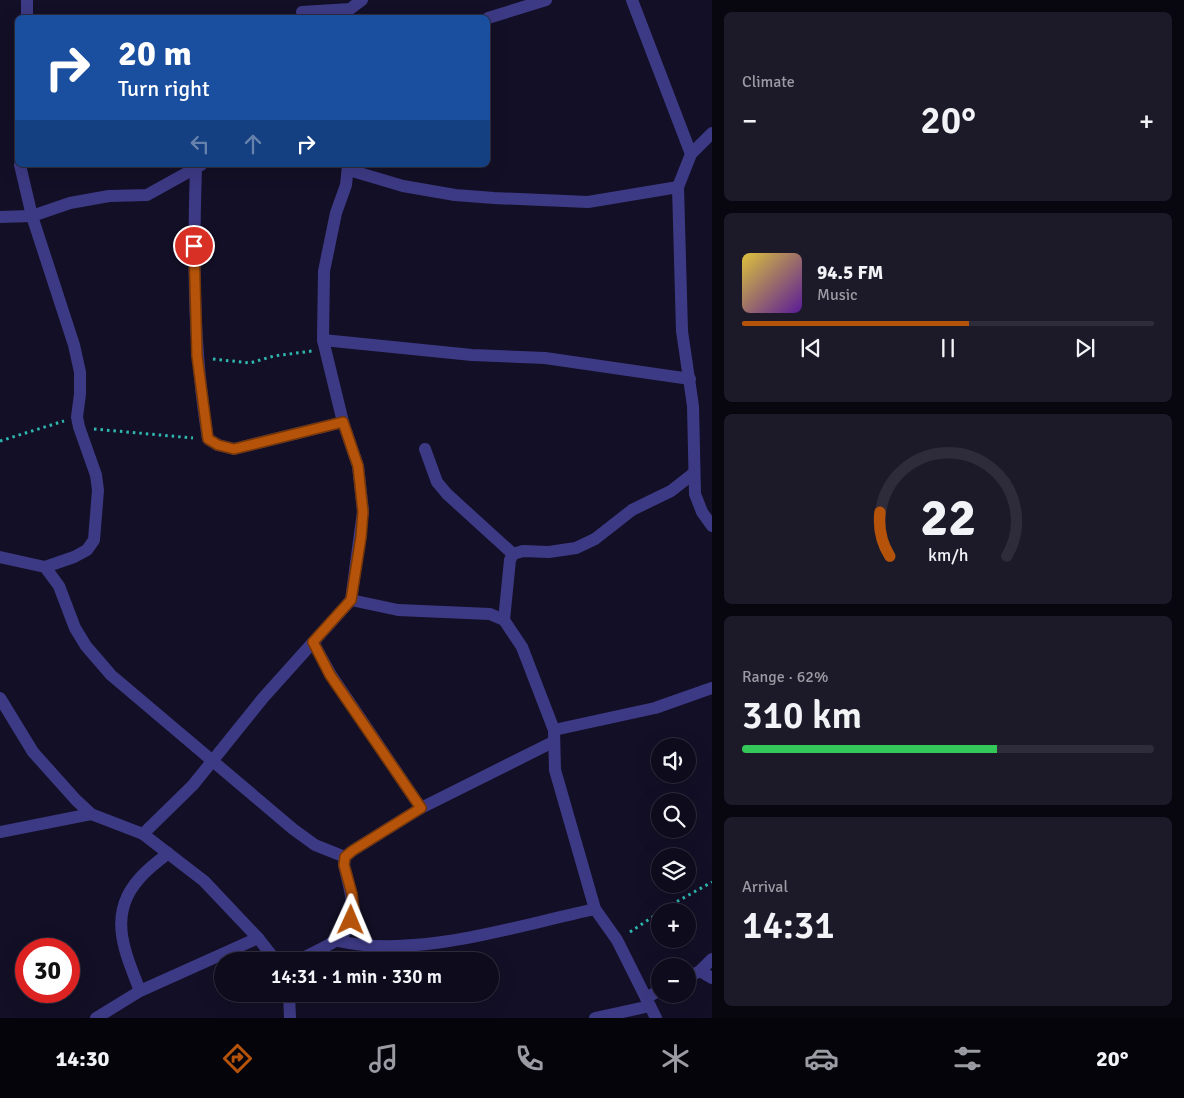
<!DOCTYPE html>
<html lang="en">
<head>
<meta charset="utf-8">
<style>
	:root { --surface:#0e0b1c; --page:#1c1929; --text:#f1f3f6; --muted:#9b9ba3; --line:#2e2b3b; --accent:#b45309 }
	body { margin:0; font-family:Signika,sans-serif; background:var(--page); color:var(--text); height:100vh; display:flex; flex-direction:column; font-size:19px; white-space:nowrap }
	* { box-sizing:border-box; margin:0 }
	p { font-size:16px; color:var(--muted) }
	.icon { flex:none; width:28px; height:28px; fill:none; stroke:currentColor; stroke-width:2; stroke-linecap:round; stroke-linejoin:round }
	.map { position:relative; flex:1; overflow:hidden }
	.details { display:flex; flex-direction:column; gap:12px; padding:12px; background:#08060f; width:472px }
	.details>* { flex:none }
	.hud { position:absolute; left:15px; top:15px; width:475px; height:152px; border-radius:8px; box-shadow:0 5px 20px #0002,0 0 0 1px var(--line); background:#1a4fa0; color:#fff; overflow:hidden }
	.tools { position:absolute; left:651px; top:738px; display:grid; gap:10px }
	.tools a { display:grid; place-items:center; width:45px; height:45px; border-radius:50%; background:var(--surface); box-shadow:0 5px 20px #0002,0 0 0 1px var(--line); font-size:25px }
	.speed { position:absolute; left:15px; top:938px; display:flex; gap:10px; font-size:25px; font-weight:700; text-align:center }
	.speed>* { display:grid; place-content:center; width:65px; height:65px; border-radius:50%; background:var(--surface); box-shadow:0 5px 20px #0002,0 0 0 1px var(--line); line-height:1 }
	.speed .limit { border:8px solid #d22; background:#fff; color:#111 }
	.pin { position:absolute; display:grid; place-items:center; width:42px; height:42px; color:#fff; margin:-21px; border:2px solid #fff; border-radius:50%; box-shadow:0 1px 5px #0007 }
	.me { position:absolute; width:55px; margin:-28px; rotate:1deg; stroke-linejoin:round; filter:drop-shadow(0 0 4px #0008) }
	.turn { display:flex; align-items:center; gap:18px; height:105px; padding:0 20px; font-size:22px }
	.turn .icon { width:65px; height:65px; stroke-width:2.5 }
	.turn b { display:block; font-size:35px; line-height:42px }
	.lanes { display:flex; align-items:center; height:48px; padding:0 20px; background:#0003; justify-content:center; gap:25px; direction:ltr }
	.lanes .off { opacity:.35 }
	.big { font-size:38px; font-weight:600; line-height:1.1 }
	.details .card { flex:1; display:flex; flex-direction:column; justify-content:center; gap:8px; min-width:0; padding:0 18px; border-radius:8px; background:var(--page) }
	.details .dial { align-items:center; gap:0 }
	.dial svg { height:130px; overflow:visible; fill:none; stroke:var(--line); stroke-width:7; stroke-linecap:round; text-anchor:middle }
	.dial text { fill:var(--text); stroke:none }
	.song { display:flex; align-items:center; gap:15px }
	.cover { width:60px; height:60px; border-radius:8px; background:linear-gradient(135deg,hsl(50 70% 55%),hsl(270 70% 35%)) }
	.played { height:5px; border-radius:2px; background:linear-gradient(90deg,var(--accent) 55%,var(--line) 55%) }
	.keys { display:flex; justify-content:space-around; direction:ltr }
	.heat { display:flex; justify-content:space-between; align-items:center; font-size:28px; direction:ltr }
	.charge { height:8px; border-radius:4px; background:linear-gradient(90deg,#34c759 62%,var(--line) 0) }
	.trip { position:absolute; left:214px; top:952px; width:285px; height:50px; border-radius:25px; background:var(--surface); box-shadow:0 5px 20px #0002,0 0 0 1px var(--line); font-weight:600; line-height:50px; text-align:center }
	.tab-bar { display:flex; height:80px; justify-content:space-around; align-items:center; background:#06040b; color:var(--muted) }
	.tab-bar .icon { width:35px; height:35px }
	.tab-bar .on { color:var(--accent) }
	.tab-bar b { font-size:22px; color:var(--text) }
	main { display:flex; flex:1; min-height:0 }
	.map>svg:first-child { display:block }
</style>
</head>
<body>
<main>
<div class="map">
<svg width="712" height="1018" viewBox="0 0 712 1018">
	<rect width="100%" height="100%" fill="#130f26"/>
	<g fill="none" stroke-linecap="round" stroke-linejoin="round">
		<g stroke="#2fb8b0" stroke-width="3" stroke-dasharray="2.5 4" stroke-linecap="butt">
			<path d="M 213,359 L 250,363 L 274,356 L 312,351"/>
			<path d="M 94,429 L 193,438"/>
			<path d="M 0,441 L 64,421"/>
			<path d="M 660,911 L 712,882"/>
			<path d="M 630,932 L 660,912"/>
		</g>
		<g stroke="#3d3a85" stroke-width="12">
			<path d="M 632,0 L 691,154"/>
			<path d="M 302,12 L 350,9 L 362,0"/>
			<path d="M 27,18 L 27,0"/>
			<path d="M 488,18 L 546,0"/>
			<path d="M 712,133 L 691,154 L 678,187 L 682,331 L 693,406 L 695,494 L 702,512 L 712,526"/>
			<path d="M 20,165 L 32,216 L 74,345 L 80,372 L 80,394 L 77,417 L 79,427 L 96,475 L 98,490 L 94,540 L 87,550 L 74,557 L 45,567"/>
			<path d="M 348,165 L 346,185 L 336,213 L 324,271 L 323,340 L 343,422 L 358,466 L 363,511 L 351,600"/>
			<path d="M 196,167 C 193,258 193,349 208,439 L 218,445 L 234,449 L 343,422"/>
			<path d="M 349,170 L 403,186 L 455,195 L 494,198 L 588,202 L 678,187"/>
			<path d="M 0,217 L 32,216 L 70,203 L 109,196 L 147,195 L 201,165"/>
			<path d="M 323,340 L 472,355 L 545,358 L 690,379"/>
			<path d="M 425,449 L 437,482 L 447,494 L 513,554"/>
			<path d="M 0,557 L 45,567 L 59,586 L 75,628 L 86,646 L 111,675 L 293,829 L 315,845 L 345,857"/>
			<path d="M 504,620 L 510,560 L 513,554 L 523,551 L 549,552 L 576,548 L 595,539 L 632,510 L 671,491 L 694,473"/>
			<path d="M 313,642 L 331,675 L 421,808"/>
			<path d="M 0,698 L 33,752 L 76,800 L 91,814 L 143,834 L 204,881 L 258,938 L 276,961"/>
			<path d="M 554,730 L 655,708 L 712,688"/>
			<path d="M 0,832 L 91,814"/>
			<path d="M 143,834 L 193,785 L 263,698 L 351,600 L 398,610 L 490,614 L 504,620 L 522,647 L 554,730 L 555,770 L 595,909 L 617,940 L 656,1018"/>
			<path d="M 338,941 C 417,959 516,926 595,909"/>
			<path d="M 297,961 C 356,932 361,931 344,865 L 345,857 L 352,851 L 421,808 L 553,742"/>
			<path d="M 700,971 L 712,978"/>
			<path d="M 688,977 L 700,971 L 712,959"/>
			<path d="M 140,991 C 125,952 107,915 139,879 C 147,869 159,861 168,853"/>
			<path d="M 289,994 L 290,1018"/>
			<path d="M 646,998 L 660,990"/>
			<path d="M 96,1018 L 140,991 L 258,938"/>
			<path d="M 595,1018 L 650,1006"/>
		</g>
	</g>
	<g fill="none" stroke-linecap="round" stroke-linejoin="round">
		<g stroke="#753606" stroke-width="12">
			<path id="route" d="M 194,246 L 197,356 L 208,439 L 218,445 L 234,449 L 343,422 L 358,466 L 363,512 L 361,537 L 351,600 L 313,642 L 330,675 L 421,808 L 352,851 L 345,857 L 344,865 L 352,894 L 354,910 L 351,920"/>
		</g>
		<use href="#route" stroke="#b45309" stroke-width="9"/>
	</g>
</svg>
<div class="tools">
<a><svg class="icon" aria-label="sound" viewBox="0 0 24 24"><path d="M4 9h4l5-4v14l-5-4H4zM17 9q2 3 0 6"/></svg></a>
<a><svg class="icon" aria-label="search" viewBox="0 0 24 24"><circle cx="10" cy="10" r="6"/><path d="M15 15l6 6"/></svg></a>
<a><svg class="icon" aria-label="layers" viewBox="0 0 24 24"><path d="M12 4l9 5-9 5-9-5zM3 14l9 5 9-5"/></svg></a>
<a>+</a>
<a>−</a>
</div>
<div class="speed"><div class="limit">30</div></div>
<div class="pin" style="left:194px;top:246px;background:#d93025"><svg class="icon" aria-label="arrive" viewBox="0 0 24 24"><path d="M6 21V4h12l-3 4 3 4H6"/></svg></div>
<svg class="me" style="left:351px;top:920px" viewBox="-20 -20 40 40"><path d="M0-17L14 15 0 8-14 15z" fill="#b45309" stroke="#fff" stroke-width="4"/></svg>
<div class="trip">14:31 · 1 min · 330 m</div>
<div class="hud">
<div class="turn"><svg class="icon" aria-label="right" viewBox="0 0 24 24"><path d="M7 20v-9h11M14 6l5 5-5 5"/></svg><div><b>20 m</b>Turn right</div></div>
<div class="lanes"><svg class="icon off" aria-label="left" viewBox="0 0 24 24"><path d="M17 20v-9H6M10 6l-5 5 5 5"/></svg><svg class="icon off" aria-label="ahead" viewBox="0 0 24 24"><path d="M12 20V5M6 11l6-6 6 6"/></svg><svg class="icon" aria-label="right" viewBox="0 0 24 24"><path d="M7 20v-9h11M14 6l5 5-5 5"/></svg></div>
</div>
</div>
<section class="details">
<div class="card"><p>Climate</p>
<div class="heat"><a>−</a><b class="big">20°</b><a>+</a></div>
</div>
<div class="card">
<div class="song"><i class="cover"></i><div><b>94.5 FM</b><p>Music</p></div></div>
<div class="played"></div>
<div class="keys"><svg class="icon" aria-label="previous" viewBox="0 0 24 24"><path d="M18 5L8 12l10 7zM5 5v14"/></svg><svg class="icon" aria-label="pause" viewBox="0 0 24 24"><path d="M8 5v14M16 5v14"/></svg><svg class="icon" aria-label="next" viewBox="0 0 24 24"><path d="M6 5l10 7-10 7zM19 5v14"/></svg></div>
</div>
<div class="card dial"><svg viewBox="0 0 100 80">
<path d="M14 69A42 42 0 1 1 86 69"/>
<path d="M14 69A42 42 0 0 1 8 42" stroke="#b45309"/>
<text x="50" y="56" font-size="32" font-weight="700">22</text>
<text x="50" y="72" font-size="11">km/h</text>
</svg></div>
<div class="card"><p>Range · 62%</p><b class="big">310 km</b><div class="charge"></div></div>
<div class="card"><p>Arrival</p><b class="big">14:31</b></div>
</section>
</main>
<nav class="tab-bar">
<b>14:30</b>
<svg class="icon on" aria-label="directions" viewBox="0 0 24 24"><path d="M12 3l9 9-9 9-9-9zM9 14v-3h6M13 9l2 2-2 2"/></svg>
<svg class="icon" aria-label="music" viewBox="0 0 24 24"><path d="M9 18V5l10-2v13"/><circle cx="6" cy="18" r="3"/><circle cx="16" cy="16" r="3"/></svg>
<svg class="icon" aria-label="phone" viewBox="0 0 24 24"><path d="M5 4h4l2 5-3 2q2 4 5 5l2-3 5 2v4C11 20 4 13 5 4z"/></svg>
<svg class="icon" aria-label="climate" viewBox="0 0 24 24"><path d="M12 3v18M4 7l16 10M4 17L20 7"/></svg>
<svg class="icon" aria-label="car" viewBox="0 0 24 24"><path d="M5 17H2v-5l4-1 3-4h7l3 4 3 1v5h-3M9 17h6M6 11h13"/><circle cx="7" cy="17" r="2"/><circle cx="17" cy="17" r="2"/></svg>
<svg class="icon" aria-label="filters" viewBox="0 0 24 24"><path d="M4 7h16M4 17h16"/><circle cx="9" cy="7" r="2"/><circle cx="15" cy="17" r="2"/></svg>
<b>20°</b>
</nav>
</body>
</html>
